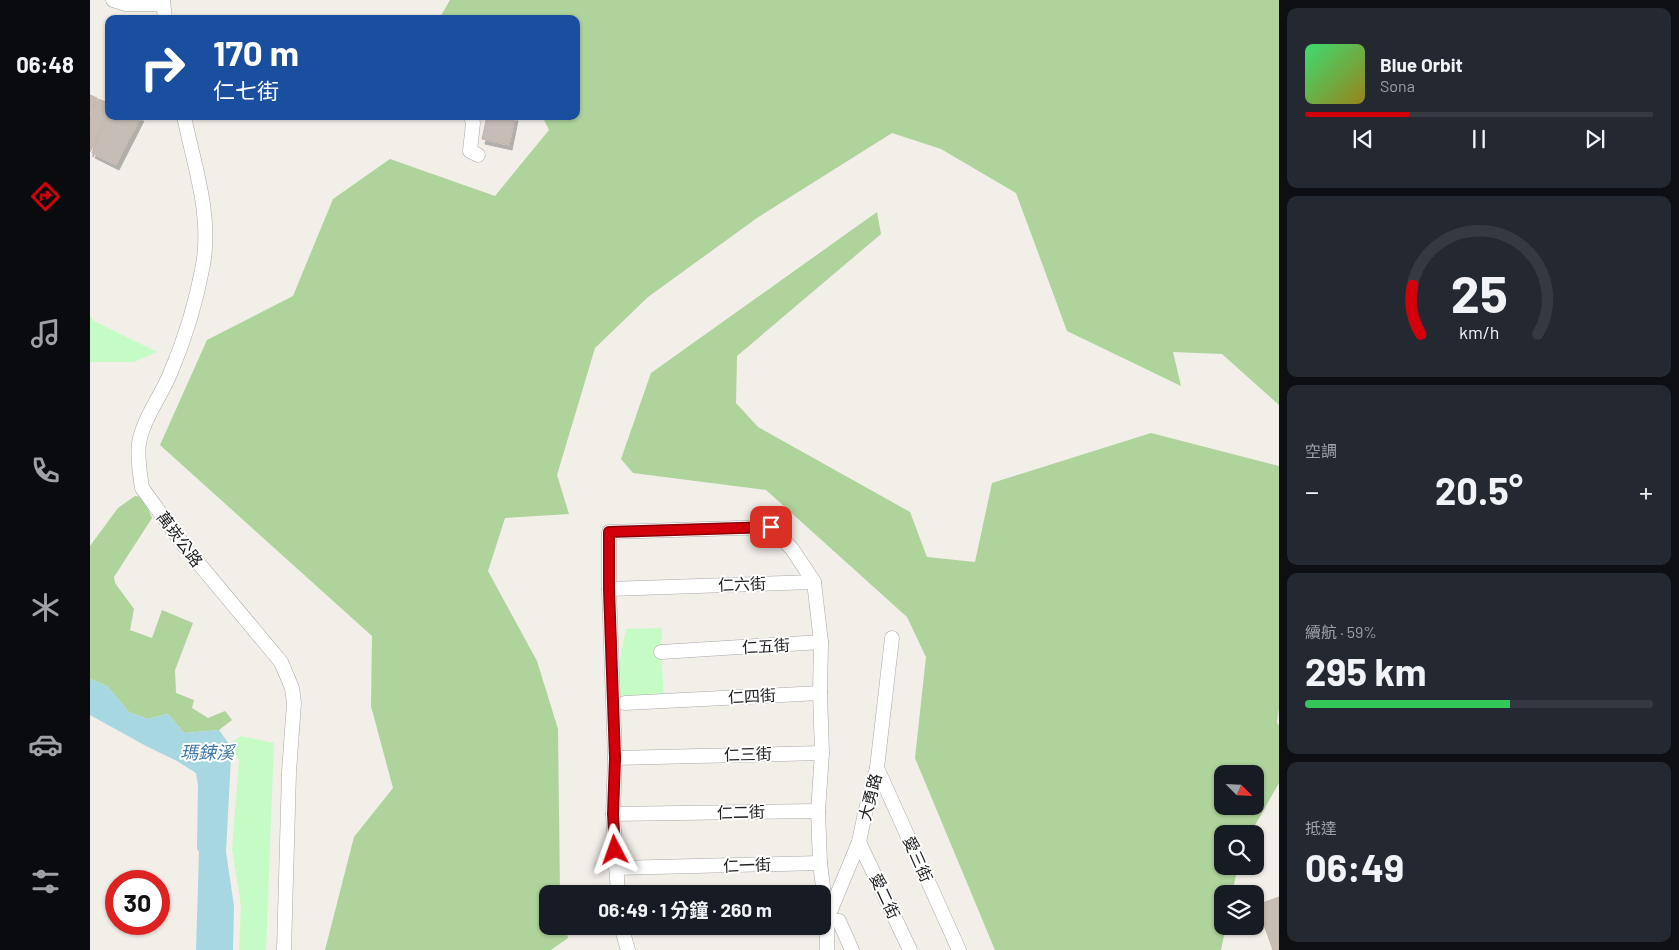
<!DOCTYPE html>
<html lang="zh-TW">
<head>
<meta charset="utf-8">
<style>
	:root { --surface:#171b24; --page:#242831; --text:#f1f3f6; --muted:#9ea1a6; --line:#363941; --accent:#d3000b }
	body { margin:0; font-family:Barlow,"Noto Sans TC",sans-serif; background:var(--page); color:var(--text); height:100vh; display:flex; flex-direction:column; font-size:19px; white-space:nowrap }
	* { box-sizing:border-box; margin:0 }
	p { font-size:16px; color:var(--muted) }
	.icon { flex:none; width:28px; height:28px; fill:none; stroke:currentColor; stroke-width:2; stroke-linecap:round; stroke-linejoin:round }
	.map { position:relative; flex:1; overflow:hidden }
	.panel { display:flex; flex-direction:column; gap:8px; padding:8px; background:#0d0f14; width:400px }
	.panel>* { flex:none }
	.guide { position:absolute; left:15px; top:15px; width:475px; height:105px; border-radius:10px; box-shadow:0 1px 4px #0004; background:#1a4fa0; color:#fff; overflow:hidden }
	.needle { width:32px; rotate:114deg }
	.controls { position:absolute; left:1124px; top:765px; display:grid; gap:10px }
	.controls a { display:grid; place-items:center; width:50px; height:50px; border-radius:10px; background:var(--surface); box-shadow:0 1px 4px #0004; font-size:25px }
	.speed { position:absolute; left:15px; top:870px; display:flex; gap:10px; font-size:25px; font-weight:700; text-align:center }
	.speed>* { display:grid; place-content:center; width:65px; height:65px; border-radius:50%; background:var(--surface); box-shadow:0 1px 4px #0004; line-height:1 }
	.speed .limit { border:8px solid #d22; background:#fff; color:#111 }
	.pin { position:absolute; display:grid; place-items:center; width:42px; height:42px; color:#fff; margin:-21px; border-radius:10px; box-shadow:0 2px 8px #0006 }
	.me { position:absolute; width:55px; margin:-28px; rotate:356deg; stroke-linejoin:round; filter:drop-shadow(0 0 4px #0008) }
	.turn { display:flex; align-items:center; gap:18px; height:105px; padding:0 25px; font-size:22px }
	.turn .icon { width:65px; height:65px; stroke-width:2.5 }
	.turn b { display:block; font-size:35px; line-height:42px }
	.big { font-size:38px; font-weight:700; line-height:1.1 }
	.panel .card { flex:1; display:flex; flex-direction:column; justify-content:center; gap:8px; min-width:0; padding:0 18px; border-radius:10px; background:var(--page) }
	.panel .dial { align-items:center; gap:0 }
	.dial svg { height:130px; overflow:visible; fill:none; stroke:var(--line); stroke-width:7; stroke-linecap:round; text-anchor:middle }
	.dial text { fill:var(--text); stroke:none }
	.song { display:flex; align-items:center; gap:15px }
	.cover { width:60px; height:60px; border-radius:8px; background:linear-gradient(135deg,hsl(140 70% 55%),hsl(50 70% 35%)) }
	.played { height:5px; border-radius:2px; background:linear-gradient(90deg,var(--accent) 30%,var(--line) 30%) }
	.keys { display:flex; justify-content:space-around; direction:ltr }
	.heat { display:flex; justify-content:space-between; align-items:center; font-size:28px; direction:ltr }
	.charge { height:8px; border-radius:4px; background:linear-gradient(90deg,#34c759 59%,var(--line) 0) }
	.trip { position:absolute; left:449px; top:885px; width:292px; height:50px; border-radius:10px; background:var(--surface); box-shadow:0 1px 4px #0004; font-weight:700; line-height:50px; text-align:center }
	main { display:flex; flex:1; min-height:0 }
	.tabs { display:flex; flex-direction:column; width:90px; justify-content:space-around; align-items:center; background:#090b0e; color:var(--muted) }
	.tabs .icon { width:35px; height:35px }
	.tabs .current { color:var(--accent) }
	.tabs b { font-size:22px; color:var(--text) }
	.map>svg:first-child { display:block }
</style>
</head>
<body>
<main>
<nav class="tabs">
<b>06:48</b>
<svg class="icon current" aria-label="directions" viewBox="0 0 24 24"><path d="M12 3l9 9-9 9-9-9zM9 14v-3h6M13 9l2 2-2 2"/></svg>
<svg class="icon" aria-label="music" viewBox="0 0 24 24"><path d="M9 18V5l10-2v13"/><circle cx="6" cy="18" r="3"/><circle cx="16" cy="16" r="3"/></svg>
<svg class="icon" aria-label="phone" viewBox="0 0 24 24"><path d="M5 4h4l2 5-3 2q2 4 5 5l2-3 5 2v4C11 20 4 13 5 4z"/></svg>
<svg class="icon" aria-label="climate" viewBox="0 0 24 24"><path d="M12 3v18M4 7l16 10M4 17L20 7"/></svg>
<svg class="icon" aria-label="car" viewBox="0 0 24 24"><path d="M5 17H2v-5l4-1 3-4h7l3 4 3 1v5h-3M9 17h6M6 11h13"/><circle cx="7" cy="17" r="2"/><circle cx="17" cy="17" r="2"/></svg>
<svg class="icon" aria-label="filters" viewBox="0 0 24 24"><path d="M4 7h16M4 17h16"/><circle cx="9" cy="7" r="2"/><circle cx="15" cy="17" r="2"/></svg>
</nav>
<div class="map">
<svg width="1189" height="950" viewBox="0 0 1189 950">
	<defs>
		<filter id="shadow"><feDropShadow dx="3" dy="5" stdDeviation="0" flood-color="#0004"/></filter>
	</defs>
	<rect width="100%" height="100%" fill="#f2eee8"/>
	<g fill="#aed39b" fill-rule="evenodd">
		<path d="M 360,0 L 1189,0 L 1189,405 L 1132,354 L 1083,352 L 1091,386 L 977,331 L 926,193 L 851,149 L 802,133 L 667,218 L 558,297 L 505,348 L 467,475 L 479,514 L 415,518 L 398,571 L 447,661 L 468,729 L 470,894 L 458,894 L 458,926 L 475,926 L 478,938 L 461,950 L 235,950 L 264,837 L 303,788 L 281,706 L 282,636 L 70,445 L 117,340 L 203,296 L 243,199 L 300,159 L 405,196 L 459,130 L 452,116 L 486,116 L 486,19 L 349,19 Z"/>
		<path d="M 787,212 L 791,234 L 647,356 L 646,403 L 668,427 L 820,512 L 837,557 L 885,562 L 902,483 L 1061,433 L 1189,466 L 1189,708 L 1187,722 L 1189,726 L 1189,783 L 1160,834 L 1132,834 L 1132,866 L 1148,866 L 1142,894 L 1132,894 L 1132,926 L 1136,926 L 1131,950 L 905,950 L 825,758 L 836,657 L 817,617 L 676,490 L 543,473 L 531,459 L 561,373 ZM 1132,774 L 1165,774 L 1165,806 L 1132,806 Z"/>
		<path d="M 45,496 L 53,497 L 62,518 L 24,577 L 25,583 L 44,609 L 40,630 L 62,638 L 72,610 L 103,623 L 85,670 L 86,693 L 104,700 L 102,708 L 118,718 L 135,711 L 142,720 L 129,730 L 94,733 L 78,714 L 58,719 L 39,712 L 17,686 L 0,679 L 0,546 L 28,508 Z"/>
	</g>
	<g fill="#c5fcc6">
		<path d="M 0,316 L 4,321 L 67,352 L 44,362 L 0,362 Z"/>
		<path d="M 572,628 L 571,652 L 574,701 L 519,713 L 536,629 Z"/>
		<path d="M 151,736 L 184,743 L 176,950 L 149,950 L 151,906 L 142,849 L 149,761 L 139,744 Z"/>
	</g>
	<path fill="#a7d7e1" d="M 0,679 L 17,686 L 39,712 L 58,719 L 78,714 L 94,733 L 129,730 L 139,744 L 141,757 L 136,852 L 144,906 L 143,950 L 106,950 L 109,852 L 107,849 L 108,785 L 106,773 L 87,761 L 56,746 L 0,715 Z"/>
	<g fill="#c7bdb7" stroke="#c5b4a9" filter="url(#shadow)">
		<path d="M 0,95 L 7,98 L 0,114 Z"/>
		<path d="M 8,99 L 19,103 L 19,112 L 0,152 L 0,117 Z"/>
		<path d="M 19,115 L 51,116 L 26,165 L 2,153 Z"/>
		<path d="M 397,116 L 425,116 L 419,145 L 392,139 Z"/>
		<path d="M 1189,897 L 1189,950 L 1183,950 L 1167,905 Z"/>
	</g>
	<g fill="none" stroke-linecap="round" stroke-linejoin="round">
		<g stroke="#a8a8a8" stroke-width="15">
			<g id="minor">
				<path d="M 23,0 L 36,4 L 73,4"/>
				<path d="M 73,0 L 75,19"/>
				<path d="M 94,116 C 104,166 122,214 113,265 C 106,303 95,339 80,374 C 71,396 53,419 49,443 C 47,457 50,474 52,488 L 95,547 L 191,662 L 202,688 L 204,703 L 199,772 L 194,950"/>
				<path d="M 381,116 L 383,123 L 380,151 L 388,155"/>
				<path d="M 519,589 L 724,582"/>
				<path d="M 571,652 L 731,642"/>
				<path d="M 535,703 L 730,693"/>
				<path d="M 525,758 L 732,753"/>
				<path d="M 787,768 L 869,950"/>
				<path d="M 523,814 L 728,811"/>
				<path d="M 769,842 L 820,950"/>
				<path d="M 526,868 L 730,863"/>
				<path d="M 528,894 L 523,814 L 525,758 L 519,589 L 519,532 L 681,527 L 702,549 L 724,582 L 731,642 L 730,693 L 732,753 L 728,811 L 730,863 L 737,919"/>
				<path d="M 732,919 L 749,921 L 762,950"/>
				<path d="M 531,926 L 538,950"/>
				<path d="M 737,950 L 737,919 L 769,842 L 775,813 L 787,768 L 802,638"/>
			</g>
		</g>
		<use href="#minor" stroke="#fff" stroke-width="14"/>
	</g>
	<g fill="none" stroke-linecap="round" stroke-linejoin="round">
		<g stroke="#890007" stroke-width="12">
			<path id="route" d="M 525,850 L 523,814 L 525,758 L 519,589 L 519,532 L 681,527"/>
		</g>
		<use href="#route" stroke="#d3000b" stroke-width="9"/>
	</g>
	<g text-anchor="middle" stroke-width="4" stroke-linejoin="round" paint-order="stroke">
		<g font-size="16" fill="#212121" stroke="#fff">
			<text transform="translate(90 539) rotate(53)" y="6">萬崁公路</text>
			<text transform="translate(652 584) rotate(-2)" y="6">仁六街</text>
			<text transform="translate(676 646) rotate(-3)" y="6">仁五街</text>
			<text transform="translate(662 696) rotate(-3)" y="6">仁四街</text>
			<text transform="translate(658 754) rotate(-1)" y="6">仁三街</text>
			<text transform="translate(780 797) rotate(-76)" y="6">大勇路</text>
			<text transform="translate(651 812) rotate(-1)" y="6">仁二街</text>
			<text transform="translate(828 859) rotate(66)" y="6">愛三街</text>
			<text transform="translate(657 865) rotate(-2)" y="6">仁一街</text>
			<text transform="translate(795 896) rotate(65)" y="6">愛二街</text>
		</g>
		<g font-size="18" font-style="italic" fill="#4279a6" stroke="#fff">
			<text x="117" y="759">瑪鋉溪</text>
		</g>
	</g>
</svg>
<div class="controls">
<a><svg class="needle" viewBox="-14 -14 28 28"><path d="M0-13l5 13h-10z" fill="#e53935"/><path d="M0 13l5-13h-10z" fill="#9ea1a6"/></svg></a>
<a><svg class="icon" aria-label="search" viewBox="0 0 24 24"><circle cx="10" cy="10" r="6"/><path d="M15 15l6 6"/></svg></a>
<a><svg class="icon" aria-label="layers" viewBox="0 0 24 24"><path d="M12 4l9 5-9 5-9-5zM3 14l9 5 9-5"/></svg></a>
</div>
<div class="speed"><div class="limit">30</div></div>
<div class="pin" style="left:681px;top:527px;background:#d93025"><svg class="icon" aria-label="arrive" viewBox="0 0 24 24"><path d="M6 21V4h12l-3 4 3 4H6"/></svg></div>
<svg class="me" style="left:525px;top:850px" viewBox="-20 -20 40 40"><path d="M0-17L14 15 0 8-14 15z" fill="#d3000b" stroke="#fff" stroke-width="4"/></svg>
<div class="trip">06:49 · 1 分鐘 · 260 m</div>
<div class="guide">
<div class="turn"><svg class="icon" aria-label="right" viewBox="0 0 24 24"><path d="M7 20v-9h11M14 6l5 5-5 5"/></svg><div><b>170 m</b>仁七街</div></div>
</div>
</div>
<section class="panel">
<div class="card">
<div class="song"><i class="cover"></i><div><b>Blue Orbit</b><p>Sona</p></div></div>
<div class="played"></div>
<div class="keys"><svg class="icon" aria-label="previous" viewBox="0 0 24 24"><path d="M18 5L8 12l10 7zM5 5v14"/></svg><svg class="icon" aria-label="pause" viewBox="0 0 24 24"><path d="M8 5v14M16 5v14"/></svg><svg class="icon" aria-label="next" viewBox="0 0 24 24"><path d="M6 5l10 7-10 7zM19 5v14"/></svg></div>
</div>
<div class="card dial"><svg viewBox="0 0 100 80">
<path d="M14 69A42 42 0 1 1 86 69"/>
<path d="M14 69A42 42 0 0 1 9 39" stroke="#d3000b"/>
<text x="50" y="56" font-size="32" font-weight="700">25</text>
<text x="50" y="72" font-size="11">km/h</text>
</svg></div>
<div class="card"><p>空調</p>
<div class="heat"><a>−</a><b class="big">20.5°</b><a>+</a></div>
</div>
<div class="card"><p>續航 · 59%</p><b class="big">295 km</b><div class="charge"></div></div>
<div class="card"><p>抵達</p><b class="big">06:49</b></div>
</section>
</main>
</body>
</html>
